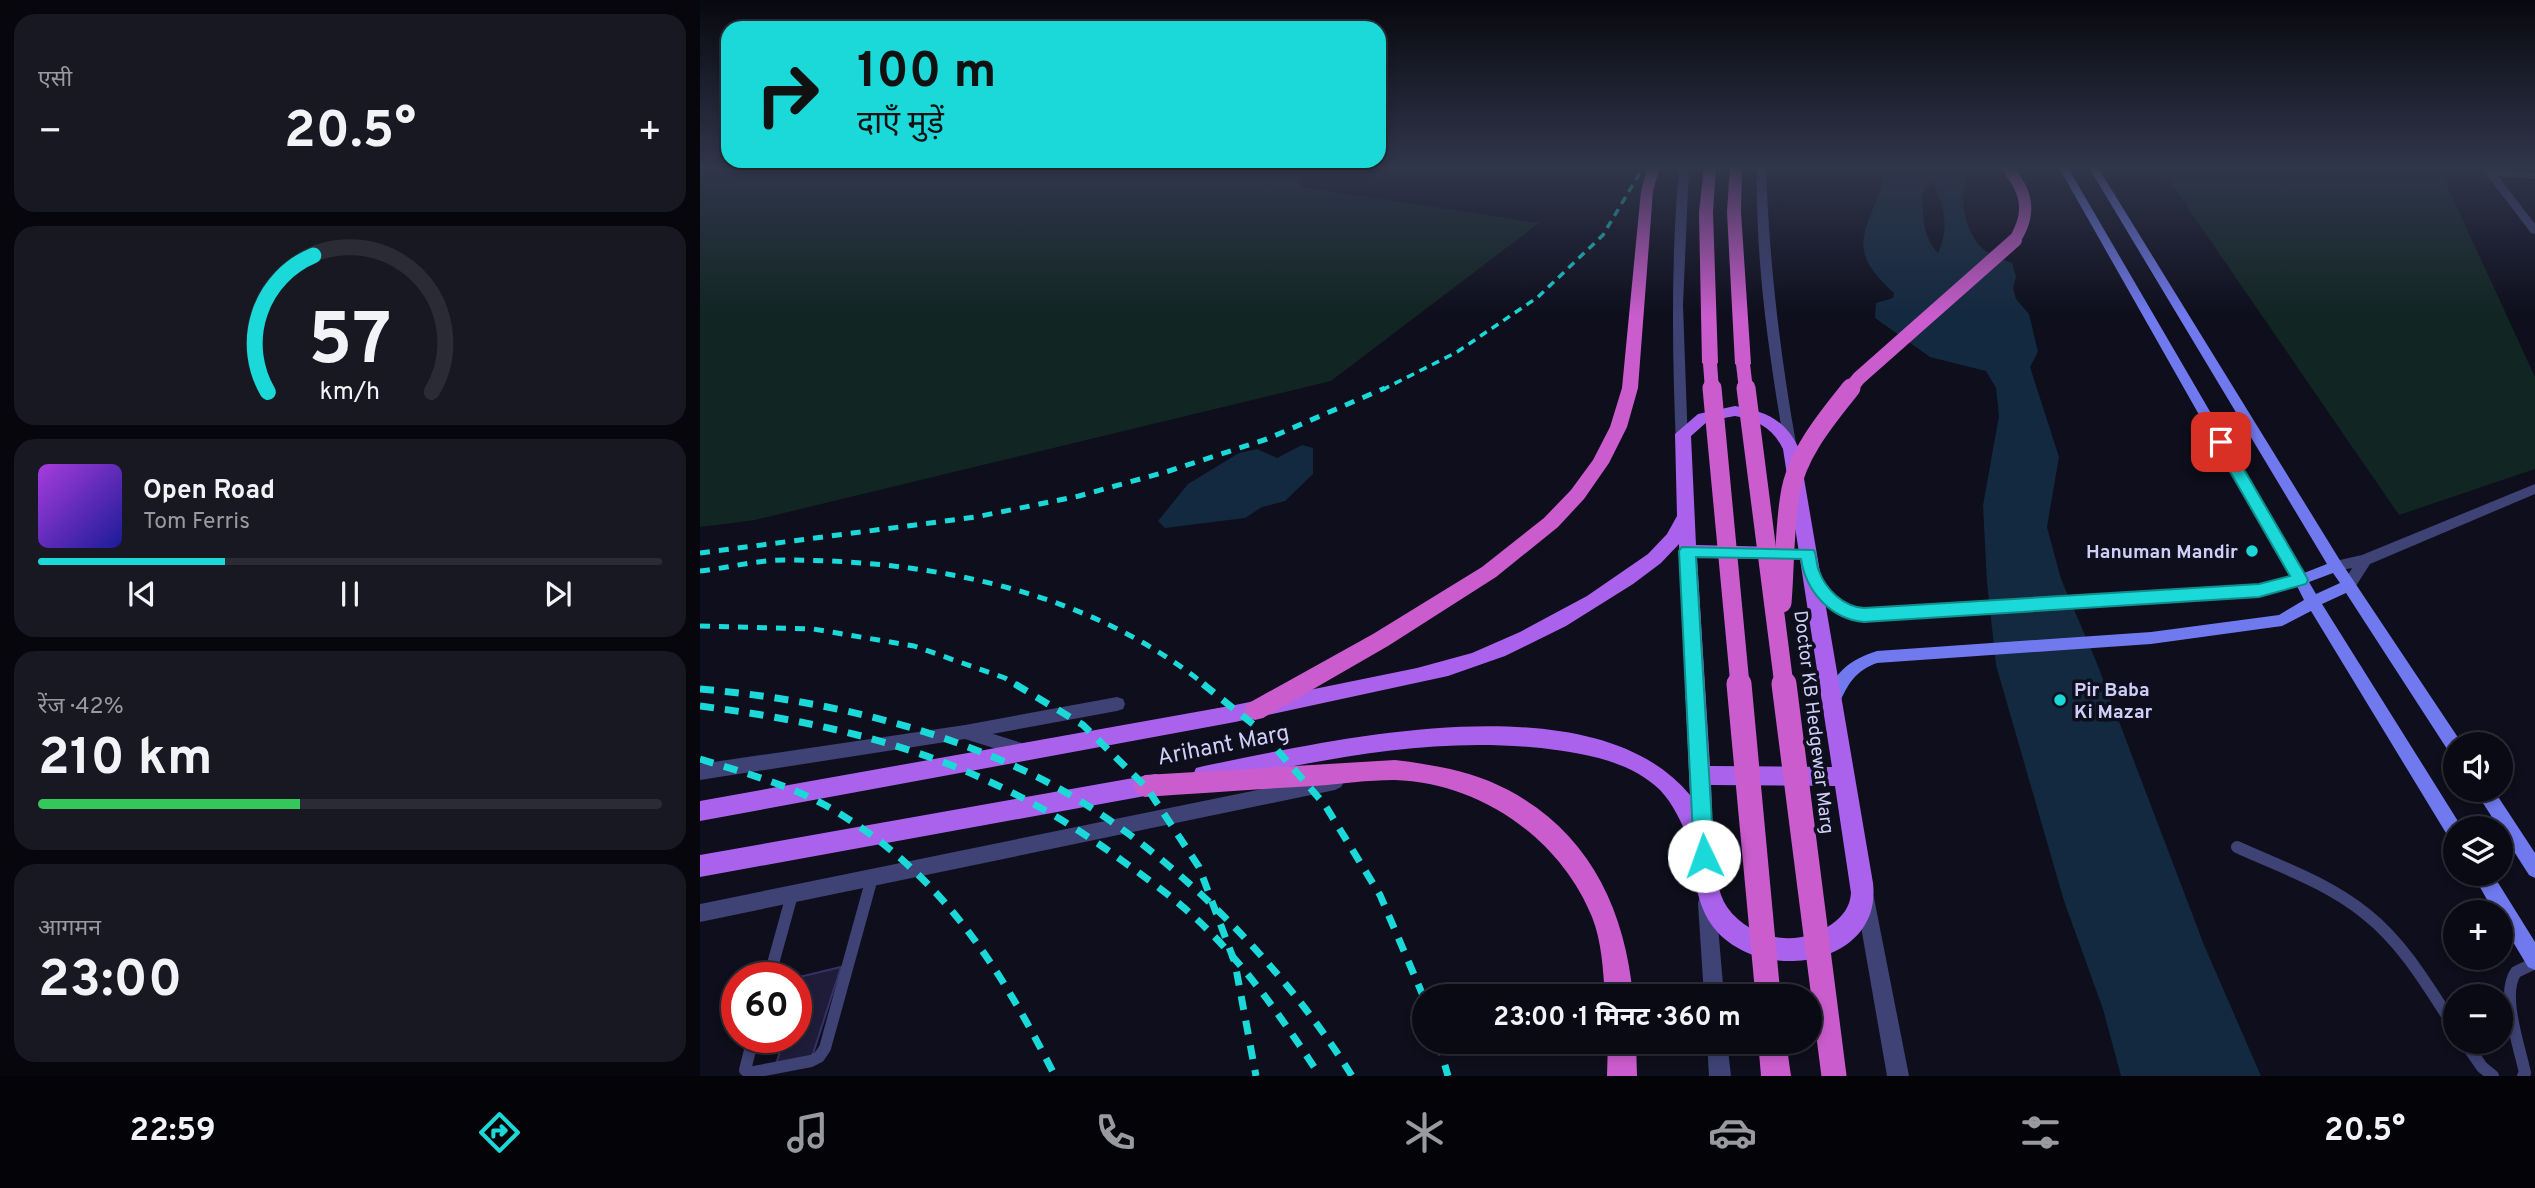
<!DOCTYPE html>
<html lang="hi">
<head>
<meta charset="utf-8">
<style>
	:root { --surface:#0a0a15; --page:#181822; --text:#f1f3f6; --muted:#999aa0; --line:#2a2b34; --accent:#1ad9d8 }
	body { margin:0; font-family:Overpass,"Noto Sans Devanagari",sans-serif; background:var(--page); color:var(--text); height:100vh; display:flex; flex-direction:column; font-size:26px; white-space:nowrap }
	* { box-sizing:border-box; margin:0 }
	p { font-size:23px; color:var(--muted) }
	.icon { flex:none; width:38px; height:38px; fill:none; stroke:currentColor; stroke-width:2; stroke-linecap:round; stroke-linejoin:round }
	.map { position:relative; flex:1; overflow:hidden }
	.drawer { display:flex; flex-direction:column; gap:14px; padding:14px; background:#06060c; width:700px }
	.drawer>* { flex:none }
	.hud { position:absolute; left:21px; top:21px; width:665px; height:147px; border-radius:21px; box-shadow:0 4px 10px #0003,0 0 0 2px var(--line); background:#1ad9d8; color:#111; overflow:hidden }
	.controls { position:absolute; left:1743px; top:732px; display:grid; gap:14px }
	.controls a { display:grid; place-items:center; width:70px; height:70px; border-radius:50%; background:var(--surface); box-shadow:0 4px 10px #0003,0 0 0 2px var(--line); font-size:35px }
	.speed { position:absolute; left:21px; top:962px; display:flex; gap:14px; font-size:35px; font-weight:700; text-align:center }
	.speed>* { display:grid; place-content:center; width:91px; height:91px; border-radius:50%; background:var(--surface); box-shadow:0 4px 10px #0003,0 0 0 2px var(--line); line-height:1 }
	.speed .limit { border:10px solid #d22; background:#fff; color:#111 }
	.pin { position:absolute; display:grid; place-items:center; width:60px; height:60px; color:#fff; margin:-30px; border-radius:14px; box-shadow:0 4px 10px #0006 }
	.me { position:absolute; width:77px; margin:-38px; rotate:357deg; stroke-linejoin:round; filter:drop-shadow(0 0 5px #0008) }
	.turn { display:flex; align-items:center; gap:24px; height:147px; padding:0 21px; font-size:32px }
	.turn .icon { width:91px; height:91px; stroke-width:2.5 }
	.turn b { display:block; font-size:49px; line-height:60px }
	.big { font-size:52px; font-weight:700; line-height:1.1 }
	.drawer .card { flex:1; display:flex; flex-direction:column; justify-content:center; gap:10px; min-width:0; padding:0 24px; border-radius:21px; background:var(--page) }
	.drawer .dial { align-items:center; gap:0 }
	.dial svg { height:182px; overflow:visible; fill:none; stroke:var(--line); stroke-width:7; stroke-linecap:round; text-anchor:middle }
	.dial text { fill:var(--text); stroke:none }
	.song { display:flex; align-items:center; gap:21px }
	.cover { width:84px; height:84px; border-radius:10px; background:linear-gradient(135deg,hsl(280 70% 55%),hsl(240 70% 35%)) }
	.played { height:7px; border-radius:4px; background:linear-gradient(90deg,var(--accent) 30%,var(--line) 30%) }
	.keys { display:flex; justify-content:space-around; direction:ltr }
	.heat { display:flex; justify-content:space-between; align-items:center; font-size:38px; direction:ltr }
	.charge { height:10px; border-radius:5px; background:linear-gradient(90deg,#34c759 42%,var(--line) 0) }
	.trip { position:absolute; left:712px; top:984px; width:410px; height:70px; border-radius:35px; background:var(--surface); box-shadow:0 4px 10px #0003,0 0 0 2px var(--line); font-weight:700; line-height:70px; text-align:center }
	.menu { display:flex; height:112px; justify-content:space-around; align-items:center; background:#040408; color:var(--muted) }
	.menu .icon { width:49px; height:49px }
	.menu .selected { color:var(--accent) }
	.menu b { font-size:32px; color:var(--text) }
	main { display:flex; flex:1; min-height:0 }
	.map>svg:first-child { display:block }
</style>
</head>
<body>
<main>
<section class="drawer">
<div class="card"><p>एसी</p>
<div class="heat"><a>−</a><b class="big">20.5°</b><a>+</a></div>
</div>
<div class="card dial"><svg viewBox="0 0 100 80">
<path d="M14 69A42 42 0 1 1 86 69"/>
<path d="M14 69A42 42 0 0 1 34 9" stroke="#1ad9d8"/>
<text x="50" y="56" font-size="32" font-weight="700">57</text>
<text x="50" y="72" font-size="11">km/h</text>
</svg></div>
<div class="card">
<div class="song"><i class="cover"></i><div><b>Open Road</b><p>Tom Ferris</p></div></div>
<div class="played"></div>
<div class="keys"><svg class="icon" aria-label="previous" viewBox="0 0 24 24"><path d="M18 5L8 12l10 7zM5 5v14"/></svg><svg class="icon" aria-label="pause" viewBox="0 0 24 24"><path d="M8 5v14M16 5v14"/></svg><svg class="icon" aria-label="next" viewBox="0 0 24 24"><path d="M6 5l10 7-10 7zM19 5v14"/></svg></div>
</div>
<div class="card"><p>रेंज · 42%</p><b class="big">210 km</b><div class="charge"></div></div>
<div class="card"><p>आगमन</p><b class="big">23:00</b></div>
</section>
<div class="map">
<svg width="1835" height="1076" viewBox="0 0 1835 1076">
	<rect width="100%" height="100%" fill="#0e0e1c"/>
	<g fill="#112522">
		<path d="M 0,166 L 601,166 L 600,187 L 839,223 L 631,381 L 55,520 L 0,527 Z"/>
		<path d="M 1459,166 L 1738,166 L 1835,377 L 1835,469 L 1699,515 Z"/>
	</g>
	<g fill="#13293f" fill-rule="evenodd">
		<path d="M 1175,166 L 1274,166 C 1255,185 1263,230 1282,248 C 1289,255 1303,259 1312,263 L 1316,277 L 1313,288 L 1316,299 L 1329,314 L 1338,352 L 1330,367 L 1359,457 L 1347,527 L 1361,579 L 1396,661 L 1504,945 L 1561,1076 L 1421,1076 L 1403,1009 L 1364,901 L 1296,665 L 1287,582 L 1283,505 L 1299,416 L 1296,388 L 1286,371 L 1230,357 L 1175,318 L 1176,303 L 1193,298 L 1194,293 C 1145,249 1165,235 1184,180 ZM 1232,182 C 1245,202 1249,231 1238,253 C 1222,236 1222,212 1223,192 Z"/>
		<path d="M 602,445 L 613,448 L 613,474 L 585,501 L 562,507 L 545,518 L 465,528 L 458,521 L 488,484 L 539,453 L 557,449 L 577,458 Z"/>
	</g>
	<path fill="#1f1c3a" stroke="#353164" stroke-width="2" d="M 141,967 L 112,1057 L 76,1065 L 84,1038 L 96,1038 L 95,978 Z"/>
	<g fill="none" stroke-linecap="round" stroke-linejoin="round">
		<g stroke="#3e4275" stroke-width="12">
			<path d="M 1537,847 C 1581,867 1628,883 1666,914 C 1704,944 1729,988 1755,1028"/>
			<path d="M 69,978 L 92,895"/>
			<path d="M 53,1038 L 45,1070 L 49,1073 L 111,1061 L 119,1057 L 125,1048 L 172,878"/>
			<path d="M 1764,1041 L 1782,1067 L 1793,1076"/>
			<path d="M 1823,1076 L 1825,1073 C 1820,1048 1800,994 1816,972 L 1835,963"/>
		</g>
		<g fill="#3e4275" fill-rule="evenodd">
			<path d="M 1780,166 L 1789,166 L 1793,170 L 1835,173 L 1835,179 L 1798,176 L 1835,224 L 1835,234 L 1831,233 Z"/>
			<path d="M 417,697 L 423,699 L 425,704 L 423,709 L 417,711 L 265,739 L 259,737 L 257,732 L 259,727 L 265,725 Z"/>
		</g>
		<g fill="#3e4275" fill-rule="evenodd">
			<path d="M 979,166 L 989,166 L 983,305 L 988,445 L 982,449 L 976,445 C 972,352 971,259 979,166 Z"/>
			<path d="M 1057,166 L 1066,166 C 1069,261 1080,355 1097,449 L 1091,453 L 1085,449 C 1069,356 1055,260 1057,166 Z"/>
			<path d="M 1835,484 L 1835,494 L 1670,564 L 1654,589 L 1644,589 L 1642,585 L 1652,568 L 1636,571 L 1631,570 L 1629,566 L 1631,562 L 1662,555 Z"/>
			<path d="M 265,725 L 331,746 L 333,751 L 331,756 L 325,758 L 265,739 L 0,780 L 0,764 Z"/>
			<path d="M 635,774 L 641,777 L 644,782 L 641,787 L 635,790 L 0,922 L 0,904 Z"/>
			<path d="M 1165,889 L 1172,892 L 1174,898 L 1209,1076 L 1187,1076 L 1156,898 L 1158,892 Z"/>
			<path d="M 1007,894 L 1014,897 L 1016,903 L 1024,996 L 1004,996 L 998,903 L 1000,897 Z"/>
			<path d="M 1007,1041 L 1027,1041 L 1031,1076 L 1009,1076 Z"/>
		</g>
		<g fill="#707aee" fill-rule="evenodd">
			<path d="M 1358,166 L 1367,166 L 1604,573 L 1627,564 L 1388,166 L 1397,166 L 1641,562 L 1761,742 L 1762,744 L 1755,744 L 1755,754 L 1749,752 L 1646,593 L 1622,604 L 1761,826 L 1755,828 L 1755,840 L 1749,838 L 1611,611 L 1582,626 L 1451,644 L 1177,663 C 1155,671 1148,684 1139,704 L 1133,706 L 1127,704 L 1125,699 C 1135,672 1149,660 1177,651 L 1451,632 L 1579,615 L 1604,600 L 1597,586 L 1559,597 L 1165,621 C 1137,617 1121,603 1108,579 L 1110,575 L 1120,575 C 1130,594 1144,606 1165,609 L 1559,585 L 1591,577 ZM 1633,573 L 1640,583 L 1616,594 L 1609,582 Z"/>
			<path d="M 1774,789 L 1793,789 L 1835,853 L 1835,878 L 1829,875 Z"/>
			<path d="M 1772,873 L 1792,873 L 1835,942 L 1835,970 L 1828,967 L 1801,922 L 1801,912 L 1794,912 Z"/>
		</g>
		<g fill="#aa62ec" fill-rule="evenodd">
			<path d="M 1035,406 C 1065,411 1086,420 1099,449 L 1173,883 C 1183,969 1054,986 1011,924 C 995,900 993,869 992,841 L 989,840 C 981,822 974,805 960,790 C 929,760 882,753 841,748 C 722,736 620,761 504,784 L 496,782 L 493,775 L 496,768 L 504,766 C 633,740 893,678 990,795 L 979,544 L 961,563 L 933,584 L 866,626 L 805,656 L 748,676 L 535,722 L 0,821 L 0,801 L 535,705 L 717,668 L 772,653 L 820,632 L 887,596 L 948,554 L 967,534 L 977,516 L 975,434 L 998,414 ZM 1035,416 C 1057,420 1073,428 1083,449 L 1132,767 L 1010,766 L 997,558 L 1078,559 L 1084,558 L 1087,553 L 1084,548 L 1078,547 L 996,545 L 991,436 L 1008,421 ZM 1011,785 L 1135,786 L 1151,893 C 1150,907 1143,916 1132,924 C 1100,948 1051,941 1027,907 C 1009,880 1013,817 1011,785 Z"/>
			<path d="M 456,774 L 464,777 L 467,784 L 464,791 L 456,794 L 0,877 L 0,855 Z"/>
		</g>
		<g fill="#ca5ccd" fill-rule="evenodd">
			<path d="M 948,166 L 960,166 L 953,191 L 938,388 L 927,427 L 909,463 L 884,499 L 858,527 L 796,577 L 688,646 L 563,718 L 555,720 L 547,718 L 544,711 L 547,704 L 673,634 L 782,567 L 844,518 L 871,490 L 893,460 L 910,427 L 922,388 L 941,191 Z"/>
			<path d="M 1004,166 L 1016,166 L 1013,212 L 1018,363 L 1010,368 L 1002,363 L 999,212 Z"/>
			<path d="M 1030,166 L 1042,166 L 1041,212 L 1051,364 L 1043,369 L 1035,364 L 1027,212 Z"/>
			<path d="M 1299,166 L 1312,166 C 1334,190 1338,214 1320,243 L 1315,244 L 1308,240 C 1327,208 1320,193 1299,166 Z"/>
			<path d="M 695,760 C 727,764 759,769 789,781 C 881,820 924,899 933,996 L 905,996 C 903,970 902,942 892,917 C 860,838 779,782 694,780 C 668,780 641,784 614,786 C 558,789 501,793 445,797 L 437,793 L 433,786 L 437,779 L 445,775 Z"/>
			<path d="M 908,1041 L 936,1041 L 937,1076 L 907,1076 Z"/>
			<path d="M 1058,1041 L 1086,1041 L 1091,1076 L 1061,1076 Z"/>
		</g>
		<path stroke="#1ad9d8" stroke-width="3.5" stroke-dasharray="8 6" stroke-linecap="butt" d="M 682,390 L 757,352 L 838,297 L 903,235 L 944,166"/>
		<g stroke="#1ad9d8" stroke-width="5" stroke-dasharray="10 9" stroke-linecap="butt">
			<path d="M 0,553 L 276,517 L 379,496 L 469,471 L 567,439 L 685,388"/>
			<path d="M 0,571 C 28,568 56,560 85,560 C 231,560 389,591 505,685"/>
			<path d="M 0,626 L 113,629 L 214,646 L 305,678 L 317,685"/>
		</g>
		<g stroke="#1ad9d8" stroke-width="7" stroke-dasharray="14 11" stroke-linecap="butt">
			<path d="M 315,684 L 383,725 L 447,788 L 499,867 L 535,963 L 556,1076"/>
			<path d="M 503,684 L 559,729 L 625,805 L 680,895 L 724,998"/>
			<path d="M 0,689 C 113,699 224,723 327,772 C 452,831 580,959 652,1076"/>
			<path d="M 0,706 C 163,727 290,763 424,862 C 452,882 482,904 507,929 C 551,973 586,1024 620,1076"/>
			<path d="M 0,759 C 42,772 86,784 125,805 C 238,869 298,963 355,1076"/>
			<path d="M 738,1041 L 748,1076"/>
		</g>
		<g stroke="#ca5ccd" stroke-width="14">
			<path d="M 1010,363 L 1012,390"/>
			<path d="M 1043,364 L 1046,390"/>
			<path d="M 1149,390 L 1159,378 L 1315,240"/>
		</g>
		<g stroke="#ca5ccd" stroke-width="19">
			<path d="M 1012,388 L 1040,685"/>
			<path d="M 1046,388 L 1084,685"/>
			<path d="M 1082,603 C 1085,567 1084,530 1090,495 C 1096,455 1126,419 1151,388"/>
		</g>
		<g stroke="#ca5ccd" stroke-width="25">
			<path d="M 1039,684 L 1068,996"/>
			<path d="M 1084,684 L 1134,1076"/>
		</g>
	</g>
	<linearGradient id="sky" x2="0" y2="1"><stop stop-color="#08080f"/><stop offset="0.53" stop-color="#30364b"/><stop offset="1" stop-color="#30364b" stop-opacity="0"/></linearGradient>
	<rect width="1835" height="316" fill="url(#sky)"/>
	<path fill="#1ad9d8" stroke="#118d8c" stroke-width="2" d="M 1521,437 L 1528,442 L 1606,576 L 1608,580 L 1606,584 L 1559,597 L 1164,622 C 1131,619 1106,592 1101,559 L 996,557 L 1014,856 L 1011,863 L 1004,866 L 997,863 L 994,856 L 979,551 L 982,547 L 1114,550 C 1117,557 1116,564 1119,571 C 1126,590 1144,607 1164,608 L 1559,584 L 1590,576 L 1513,442 Z"/>
	<g fill="#1ad9d8" stroke="#0e0e1c" stroke-width="2.5">
		<circle cx="1552" cy="551" r="7"/>
		<circle cx="1360" cy="700" r="7"/>
	</g>
	<g text-anchor="middle" stroke-width="7" stroke-linejoin="round" paint-order="stroke">
		<g font-size="19" font-weight="bold" fill="#cecef9" stroke="#0e0e1c" text-anchor="end">
			<text x="1538" y="558">Hanuman Mandir</text>
			<text x="1374" y="696" text-anchor="start">Pir Baba<tspan x="1374" dy="22">Ki Mazar</tspan></text>
		</g>
		<g font-size="19" fill="#cecef9" stroke="#0e0e1c">
			<text transform="translate(1115 722) rotate(83)" y="7">Doctor KB Hedgewar Marg</text>
		</g>
		<g font-size="23" fill="#cecef9" stroke="#0e0e1c">
			<text transform="translate(523 744) rotate(-11)" y="8">Arihant Marg</text>
		</g>
	</g>
</svg>
<div class="controls">
<a><svg class="icon" aria-label="sound" viewBox="0 0 24 24"><path d="M4 9h4l5-4v14l-5-4H4zM17 9q2 3 0 6"/></svg></a>
<a><svg class="icon" aria-label="layers" viewBox="0 0 24 24"><path d="M12 4l9 5-9 5-9-5zM3 14l9 5 9-5"/></svg></a>
<a>+</a>
<a>−</a>
</div>
<div class="speed"><div class="limit">60</div></div>
<div class="pin" style="left:1521px;top:442px;background:#d93025"><svg class="icon" aria-label="arrive" viewBox="0 0 24 24"><path d="M6 21V4h12l-3 4 3 4H6"/></svg></div>
<svg class="me" style="left:1004px;top:856px" viewBox="-20 -20 40 40"><circle r="19" fill="#fff"/><path d="M0-13L10 11 0 6-10 11z" fill="#1ad9d8"/></svg>
<div class="trip">23:00 · 1 मिनट · 360 m</div>
<div class="hud">
<div class="turn"><svg class="icon" aria-label="right" viewBox="0 0 24 24"><path d="M7 20v-9h11M14 6l5 5-5 5"/></svg><div><b>100 m</b>दाएँ मुड़ें</div></div>
</div>
</div>
</main>
<nav class="menu">
<b>22:59</b>
<svg class="icon selected" aria-label="directions" viewBox="0 0 24 24"><path d="M12 3l9 9-9 9-9-9zM9 14v-3h6M13 9l2 2-2 2"/></svg>
<svg class="icon" aria-label="music" viewBox="0 0 24 24"><path d="M9 18V5l10-2v13"/><circle cx="6" cy="18" r="3"/><circle cx="16" cy="16" r="3"/></svg>
<svg class="icon" aria-label="phone" viewBox="0 0 24 24"><path d="M5 4h4l2 5-3 2q2 4 5 5l2-3 5 2v4C11 20 4 13 5 4z"/></svg>
<svg class="icon" aria-label="climate" viewBox="0 0 24 24"><path d="M12 3v18M4 7l16 10M4 17L20 7"/></svg>
<svg class="icon" aria-label="car" viewBox="0 0 24 24"><path d="M5 17H2v-5l4-1 3-4h7l3 4 3 1v5h-3M9 17h6M6 11h13"/><circle cx="7" cy="17" r="2"/><circle cx="17" cy="17" r="2"/></svg>
<svg class="icon" aria-label="filters" viewBox="0 0 24 24"><path d="M4 7h16M4 17h16"/><circle cx="9" cy="7" r="2"/><circle cx="15" cy="17" r="2"/></svg>
<b>20.5°</b>
</nav>
</body>
</html>
